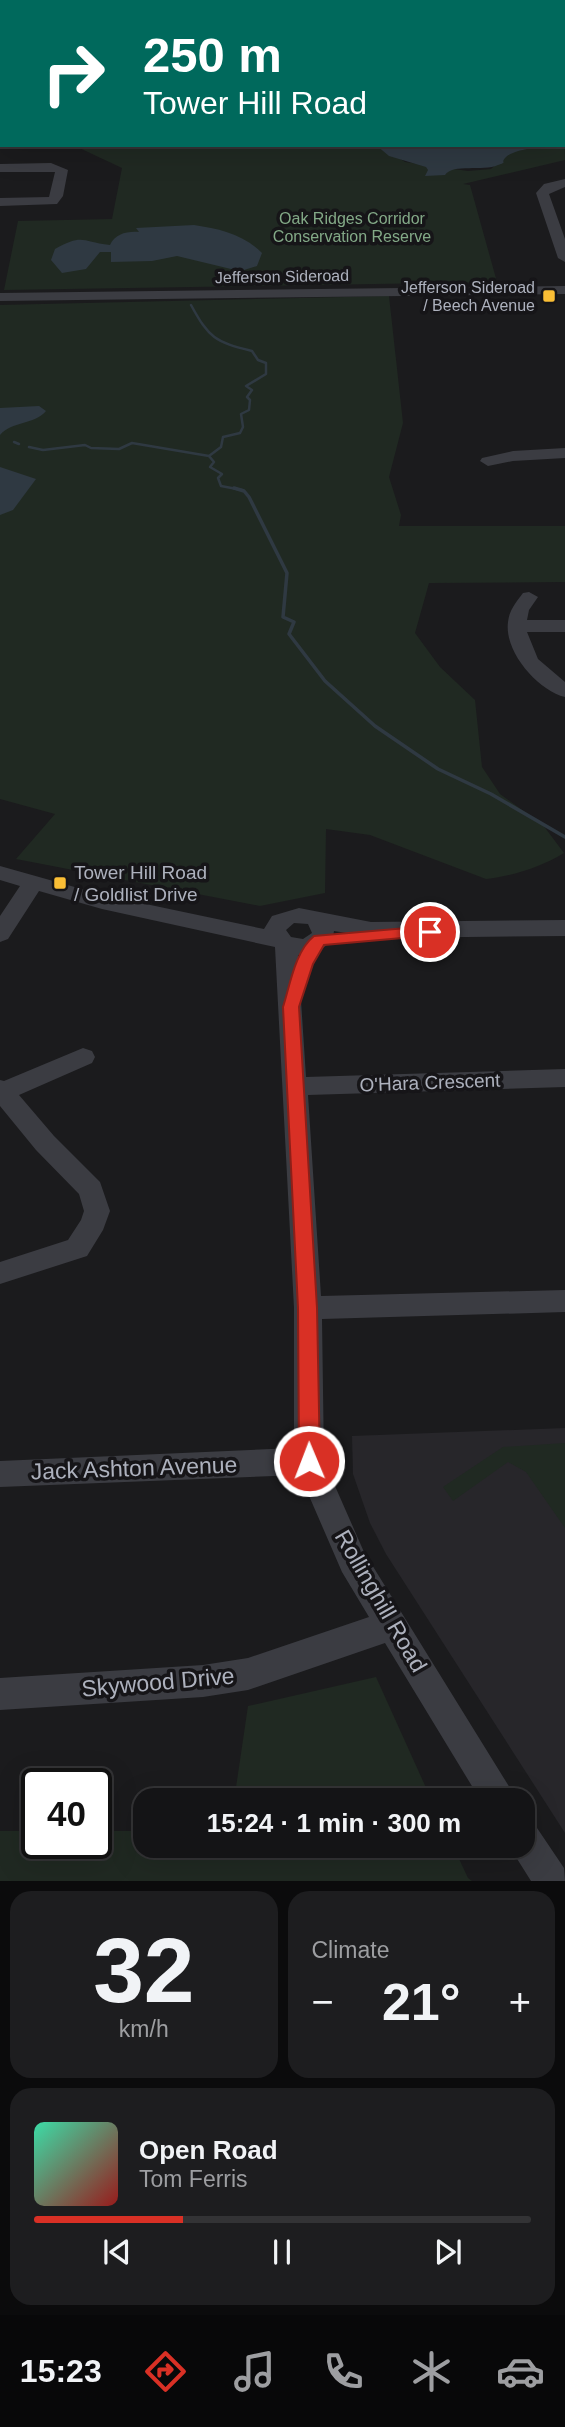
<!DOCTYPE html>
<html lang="en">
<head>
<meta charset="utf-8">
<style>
	:root { --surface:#141416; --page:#1d1d1f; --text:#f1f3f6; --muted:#9d9ea1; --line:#333335; --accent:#d93025 }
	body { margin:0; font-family:Arial,sans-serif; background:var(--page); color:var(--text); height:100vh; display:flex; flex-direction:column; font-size:26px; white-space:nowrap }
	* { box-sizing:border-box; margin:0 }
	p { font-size:23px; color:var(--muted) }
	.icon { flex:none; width:38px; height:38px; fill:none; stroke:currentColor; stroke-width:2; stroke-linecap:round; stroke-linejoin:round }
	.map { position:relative; height:1881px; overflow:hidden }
	.side { display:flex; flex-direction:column; gap:10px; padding:10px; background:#0b0b0c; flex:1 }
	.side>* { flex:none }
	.banner { position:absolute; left:0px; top:0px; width:565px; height:147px; box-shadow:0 7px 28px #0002,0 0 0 2px var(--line); background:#00695c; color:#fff; overflow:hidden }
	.speed { position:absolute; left:21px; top:1768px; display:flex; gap:14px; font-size:35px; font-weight:700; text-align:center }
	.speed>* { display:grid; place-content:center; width:91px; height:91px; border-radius:50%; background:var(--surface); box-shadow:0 7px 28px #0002,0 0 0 2px var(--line); line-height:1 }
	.speed .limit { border:4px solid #111; border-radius:10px; background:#fff; color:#111 }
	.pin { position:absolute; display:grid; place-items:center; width:60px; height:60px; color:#fff; margin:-30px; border:4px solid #fff; border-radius:50%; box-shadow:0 2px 7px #0007 }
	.me { position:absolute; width:77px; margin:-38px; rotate:359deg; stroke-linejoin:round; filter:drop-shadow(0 0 5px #0008) }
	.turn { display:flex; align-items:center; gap:24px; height:147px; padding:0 28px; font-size:32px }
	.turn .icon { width:91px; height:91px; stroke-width:2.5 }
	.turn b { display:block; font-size:49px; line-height:60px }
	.big { font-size:52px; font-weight:700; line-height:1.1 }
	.side .tile { flex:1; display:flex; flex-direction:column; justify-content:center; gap:10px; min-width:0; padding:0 24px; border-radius:21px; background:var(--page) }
	.side .dial { align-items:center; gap:0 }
	.dial b { font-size:91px; line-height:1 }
	.song { display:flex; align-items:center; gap:21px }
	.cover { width:84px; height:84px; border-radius:10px; background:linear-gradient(135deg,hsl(160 70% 55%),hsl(0 70% 35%)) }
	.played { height:7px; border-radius:4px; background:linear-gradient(90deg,var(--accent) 30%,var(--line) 30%) }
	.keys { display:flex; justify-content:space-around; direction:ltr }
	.heat { display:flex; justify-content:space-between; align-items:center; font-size:38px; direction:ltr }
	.side .tiles { flex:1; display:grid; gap:10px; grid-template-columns:1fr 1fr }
	.tile:last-child { grid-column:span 2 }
	.trip { position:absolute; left:133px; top:1788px; width:402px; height:70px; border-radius:21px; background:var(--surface); box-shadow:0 7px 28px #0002,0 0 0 2px var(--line); font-weight:700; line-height:70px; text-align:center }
	.menu { display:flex; height:112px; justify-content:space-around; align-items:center; background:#080809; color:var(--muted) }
	.menu .icon { width:49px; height:49px }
	.menu .current { color:var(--accent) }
	.menu b { font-size:32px; color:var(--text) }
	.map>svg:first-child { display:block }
</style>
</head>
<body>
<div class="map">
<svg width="565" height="1881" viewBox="0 0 565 1881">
	<rect width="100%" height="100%" fill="#1b1b1d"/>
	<path fill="#27262a" d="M 565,1428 L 565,1833 L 386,1554 L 370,1523 L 353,1474 L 352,1436 Z"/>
	<g fill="#202922">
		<path d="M 0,0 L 565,0 L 565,15 L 564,2 L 2,2 L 0,13 Z"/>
		<path d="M 564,98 L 565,160 L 463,184 L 470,185 L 497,282 L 4,290 L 18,221 L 112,219 L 122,168 L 73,145 L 380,145 L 405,162 L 468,171 L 491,169 L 516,145 L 564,145 Z"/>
		<path d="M 389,296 L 403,423 L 389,477 L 401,515 L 399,526 L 565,526 L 565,582 L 429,583 L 415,633 L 440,667 L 475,700 L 482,767 L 500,794 L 543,825 L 564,853 C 541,867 513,876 486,879 L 370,835 L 326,829 L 325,893 L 260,906 L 16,859 L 55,814 L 0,799 L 0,305 Z"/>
		<path d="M 565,1443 L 565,1528 L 526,1472 L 508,1462 L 453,1501 L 443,1487 L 503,1447 Z"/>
		<path d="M 376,1677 L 432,1801 L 234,1801 L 248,1706 Z"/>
		<path d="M 0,1831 L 37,1831 L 37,1843 L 96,1843 L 96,1831 L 145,1831 L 145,1846 L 453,1846 L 468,1878 L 472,1881 L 0,1881 Z"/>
	</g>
	<g fill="#2f3942">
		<path d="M 376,145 L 528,145 L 527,149 C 521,150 510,153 506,157 C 499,164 509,161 498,165 C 483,172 453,163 445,175 L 425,176 L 428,170 L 426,167 L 389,156 Z"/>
		<path d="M 194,225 C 220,229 243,234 262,253 L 257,266 L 244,270 L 231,269 L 177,256 L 152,261 L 111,262 L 111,252 L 100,252 L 86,269 L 62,273 L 51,260 L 55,249 C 84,233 81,242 110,245 C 115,234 127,231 139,232 L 136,228 Z"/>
		<path d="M 39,406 L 46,411 C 34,425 12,421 0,435 L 0,408 Z"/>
		<path d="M 0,467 L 36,479 L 13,510 L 0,515 Z"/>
	</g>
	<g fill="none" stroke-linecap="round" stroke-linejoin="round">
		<g stroke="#2f3942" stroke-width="2.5">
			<path d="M 14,442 L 19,444"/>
			<path d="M 29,447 L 43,450 L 85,445 L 91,448 L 119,449 L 132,443 L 209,456 L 221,447 L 223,437 L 240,433 L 243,427 L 241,414 L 249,410 L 250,400 L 247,397 L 252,390 L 246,386 L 266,374 L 266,363 L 258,360 L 252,351 C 215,342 209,338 191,305"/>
			<path d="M 209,456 L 214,462 L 210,467 L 222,474 L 218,478 L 221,486 L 242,490"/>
		</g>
		<path stroke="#2f3942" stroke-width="3.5" d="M 234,488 L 244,491 L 249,497 L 287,573 L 283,617 L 294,622 L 289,634 L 325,681 L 375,726 L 438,769 L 491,794 L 565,837"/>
		<g fill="#3b3c42" fill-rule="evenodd">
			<rect x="0" y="27" width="2" height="6"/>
			<path d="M 51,163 L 68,170 L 63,196 L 57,204 L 0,206 L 0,198 L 49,197 L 55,172 L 0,172 L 0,164 Z"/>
			<path d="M 565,179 L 565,187 L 549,194 L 565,239 L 565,262 L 558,258 L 536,193 L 544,184 Z"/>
			<path d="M 565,286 L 565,294 L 0,301 L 0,293 Z"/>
			<path d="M 565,448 L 565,458 L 513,461 L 488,466 L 480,461 L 482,458 L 513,451 Z"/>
			<path d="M 529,592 L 538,597 L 529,610 L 527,620 L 565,620 L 565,632 L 527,632 L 538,659 L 565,682 L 565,697 C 538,690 504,652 508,622 C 509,611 516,602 523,593 Z"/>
			<path d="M 0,866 L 103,895 L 264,929 L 272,916 L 299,908 L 371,922 L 565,920 L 565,936 L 378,938 L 334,931 C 332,948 314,954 298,955 L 306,1077 L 565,1069 L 565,1087 L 308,1095 L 321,1296 L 565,1290 L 565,1312 L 322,1319 L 324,1461 L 364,1552 L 518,1801 L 481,1801 L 385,1643 L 248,1690 L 203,1697 L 0,1710 L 0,1678 L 203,1665 L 248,1658 L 369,1617 L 342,1572 L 300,1475 L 0,1487 L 0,1461 L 294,1448 L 294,1308 L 275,947 L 102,909 L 39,891 L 8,939 L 0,942 L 0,916 L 20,886 L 0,880 ZM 294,923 L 308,924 L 312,933 L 303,939 L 291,937 L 286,930 Z"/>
			<path d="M 83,1048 L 92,1051 L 95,1057 L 92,1063 L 19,1095 L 54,1136 L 100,1182 L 110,1211 L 103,1230 L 87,1256 L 0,1284 L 0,1262 L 68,1240 L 81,1220 L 84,1211 L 79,1194 L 36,1150 L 0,1106 L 0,1080 L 4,1081 Z"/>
			<path d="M 523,1820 L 535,1825 L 564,1868 L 565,1881 L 531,1881 L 509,1846 L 523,1846 Z"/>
		</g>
	</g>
	<path fill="#d93025" stroke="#8d1f18" stroke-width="2" d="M 430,926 L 438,932 L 436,935 L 324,945 L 313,964 L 299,1007 L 317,1308 L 320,1461 L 317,1467 L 309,1470 L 302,1467 L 299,1461 L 298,1308 L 283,1007 C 290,985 295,951 314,936 Z"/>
	<g fill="#fabe35" stroke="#161518" stroke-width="2.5">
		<rect x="542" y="289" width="14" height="14" rx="3.5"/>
		<rect x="53" y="876" width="14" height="14" rx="3.5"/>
	</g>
	<g text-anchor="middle" stroke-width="7" stroke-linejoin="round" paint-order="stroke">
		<g font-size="16" fill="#83a987" stroke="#161518">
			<text x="352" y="224">Oak Ridges Corridor<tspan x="352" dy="18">Conservation Reserve</tspan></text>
		</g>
		<g font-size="16" fill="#adb1bd" stroke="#161518">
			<text transform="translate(282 276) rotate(-1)" y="6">Jefferson Sideroad</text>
		</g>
		<g font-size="16" fill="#adb1bd" stroke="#161518" text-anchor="end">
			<text x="535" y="293">Jefferson Sideroad<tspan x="535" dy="18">/ Beech Avenue</tspan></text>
		</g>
		<g font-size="19" fill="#adb1bd" stroke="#161518" text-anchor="start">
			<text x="74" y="879">Tower Hill Road<tspan x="74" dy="22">/ Goldlist Drive</tspan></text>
		</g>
		<g font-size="19" fill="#adb1bd" stroke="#161518">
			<text transform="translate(430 1082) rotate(-2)" y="7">O'Hara Crescent</text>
		</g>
		<g font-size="23" fill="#adb1bd" stroke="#161518">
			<text transform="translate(134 1468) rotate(-2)" y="8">Jack Ashton Avenue</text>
			<text transform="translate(381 1601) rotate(60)" y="8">Rollinghill Road</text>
			<text transform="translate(158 1682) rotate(-5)" y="8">Skywood Drive</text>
		</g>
	</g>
</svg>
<div class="speed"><div class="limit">40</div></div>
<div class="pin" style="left:430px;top:932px;background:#d93025"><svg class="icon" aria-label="arrive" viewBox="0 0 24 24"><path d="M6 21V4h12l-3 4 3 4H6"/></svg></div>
<svg class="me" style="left:309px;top:1461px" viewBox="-20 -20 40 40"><circle r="17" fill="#d93025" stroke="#fff" stroke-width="3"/><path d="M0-11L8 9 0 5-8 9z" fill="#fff"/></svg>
<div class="trip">15:24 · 1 min · 300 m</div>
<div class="banner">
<div class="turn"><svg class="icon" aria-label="right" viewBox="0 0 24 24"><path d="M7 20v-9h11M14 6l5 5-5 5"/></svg><div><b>250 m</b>Tower Hill Road</div></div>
</div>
</div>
<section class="side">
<div class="tiles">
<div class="tile dial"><b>32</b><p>km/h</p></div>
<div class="tile"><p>Climate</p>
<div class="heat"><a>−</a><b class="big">21°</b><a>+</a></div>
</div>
<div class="tile">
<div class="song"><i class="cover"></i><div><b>Open Road</b><p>Tom Ferris</p></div></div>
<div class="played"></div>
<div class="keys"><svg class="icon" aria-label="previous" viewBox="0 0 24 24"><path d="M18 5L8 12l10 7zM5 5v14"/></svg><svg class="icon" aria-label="pause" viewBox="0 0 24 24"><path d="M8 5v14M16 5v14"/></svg><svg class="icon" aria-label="next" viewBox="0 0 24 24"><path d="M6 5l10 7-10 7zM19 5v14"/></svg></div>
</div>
</div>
</section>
<nav class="menu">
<b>15:23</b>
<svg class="icon current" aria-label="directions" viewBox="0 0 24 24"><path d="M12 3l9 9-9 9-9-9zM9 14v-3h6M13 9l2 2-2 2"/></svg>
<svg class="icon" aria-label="music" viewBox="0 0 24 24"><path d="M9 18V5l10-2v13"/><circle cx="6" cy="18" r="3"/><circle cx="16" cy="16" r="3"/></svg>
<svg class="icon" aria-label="phone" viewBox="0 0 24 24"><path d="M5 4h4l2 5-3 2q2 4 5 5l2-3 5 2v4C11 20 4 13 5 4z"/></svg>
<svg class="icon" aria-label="climate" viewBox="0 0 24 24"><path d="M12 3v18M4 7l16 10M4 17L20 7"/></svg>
<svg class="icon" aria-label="car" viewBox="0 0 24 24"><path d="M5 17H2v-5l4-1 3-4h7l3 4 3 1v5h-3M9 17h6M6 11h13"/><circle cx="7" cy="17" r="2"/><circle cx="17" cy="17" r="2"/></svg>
</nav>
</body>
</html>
